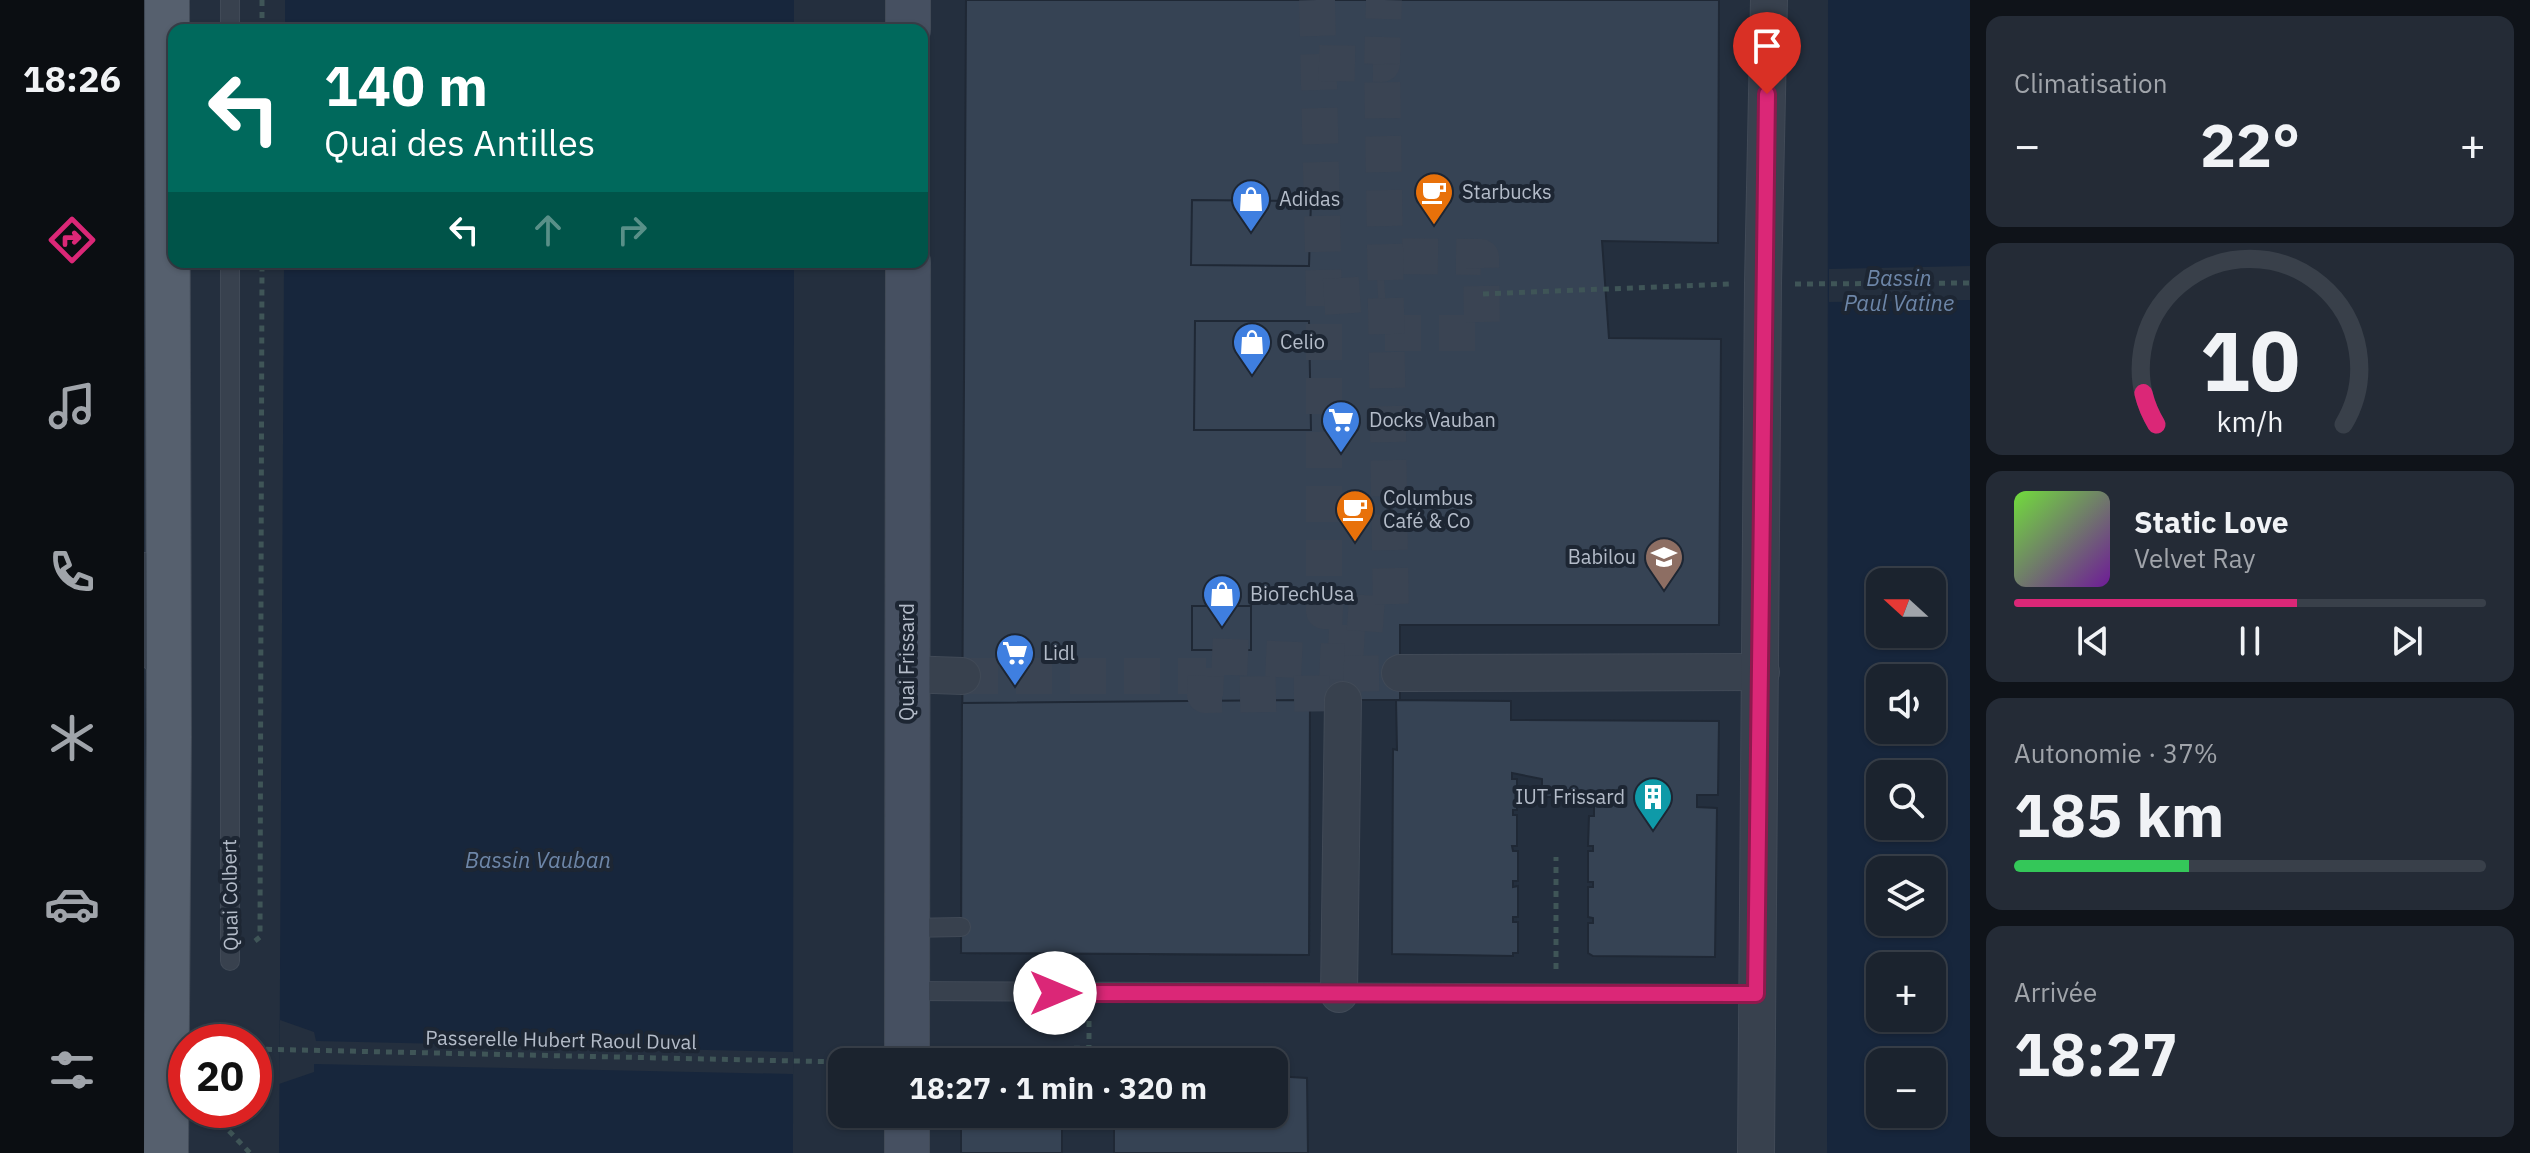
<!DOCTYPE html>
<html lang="fr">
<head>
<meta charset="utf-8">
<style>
	:root { --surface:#1b232e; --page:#242b36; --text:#f1f3f6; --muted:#a0a4aa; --line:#39404a; --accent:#db2777 }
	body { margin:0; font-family:"IBM Plex Sans",sans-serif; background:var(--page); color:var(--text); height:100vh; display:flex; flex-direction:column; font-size:30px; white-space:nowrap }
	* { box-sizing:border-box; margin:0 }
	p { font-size:26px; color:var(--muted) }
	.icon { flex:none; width:44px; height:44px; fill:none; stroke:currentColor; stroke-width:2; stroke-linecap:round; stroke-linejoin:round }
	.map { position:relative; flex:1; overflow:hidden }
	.details { display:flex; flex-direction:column; gap:16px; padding:16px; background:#0f1319; width:560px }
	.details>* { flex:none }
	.guide { position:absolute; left:24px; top:24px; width:760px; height:244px; border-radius:16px; box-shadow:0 2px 6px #0004,0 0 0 2px var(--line); background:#00695c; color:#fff; overflow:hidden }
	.needle { width:52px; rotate:291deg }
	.buttons { position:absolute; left:1722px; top:568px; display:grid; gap:16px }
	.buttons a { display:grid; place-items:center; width:80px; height:80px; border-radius:16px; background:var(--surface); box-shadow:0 2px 6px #0004,0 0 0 2px var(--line); font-size:40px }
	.speed { position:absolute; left:24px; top:1024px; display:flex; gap:16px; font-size:40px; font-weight:700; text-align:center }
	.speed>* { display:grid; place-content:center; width:104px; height:104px; border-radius:50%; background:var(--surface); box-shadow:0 2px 6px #0004,0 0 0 2px var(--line); line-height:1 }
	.speed .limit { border:12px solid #d22; background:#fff; color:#111 }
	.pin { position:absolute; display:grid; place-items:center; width:68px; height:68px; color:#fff; margin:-82px -34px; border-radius:50% 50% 50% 0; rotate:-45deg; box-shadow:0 0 8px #0007 }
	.pin .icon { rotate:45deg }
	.me { position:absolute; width:88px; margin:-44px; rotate:90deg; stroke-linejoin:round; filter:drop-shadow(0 0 6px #0008) }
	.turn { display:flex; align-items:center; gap:28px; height:168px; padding:0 24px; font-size:36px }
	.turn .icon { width:104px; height:104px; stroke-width:2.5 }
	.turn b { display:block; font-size:56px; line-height:68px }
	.lanes { display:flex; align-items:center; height:76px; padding:0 24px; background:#0003; justify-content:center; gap:40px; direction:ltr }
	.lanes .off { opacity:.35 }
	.big { font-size:60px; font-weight:700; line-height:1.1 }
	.details .widget { flex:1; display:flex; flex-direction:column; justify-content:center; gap:12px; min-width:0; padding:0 28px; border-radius:16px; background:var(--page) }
	.details .dial { align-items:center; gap:0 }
	.dial svg { height:208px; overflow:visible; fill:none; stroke:var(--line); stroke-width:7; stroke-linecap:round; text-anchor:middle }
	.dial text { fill:var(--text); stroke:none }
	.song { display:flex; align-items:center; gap:24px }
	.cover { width:96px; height:96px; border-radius:12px; background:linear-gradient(135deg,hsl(100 70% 55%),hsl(280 70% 35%)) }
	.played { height:8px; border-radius:4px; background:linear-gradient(90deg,var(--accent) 60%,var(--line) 60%) }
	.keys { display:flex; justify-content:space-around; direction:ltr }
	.heat { display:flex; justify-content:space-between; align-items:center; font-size:44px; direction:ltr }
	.charge { height:12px; border-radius:6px; background:linear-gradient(90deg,#34c759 37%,var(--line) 0) }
	.trip { position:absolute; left:684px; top:1048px; width:460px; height:80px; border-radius:16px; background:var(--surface); box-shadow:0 2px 6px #0004,0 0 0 2px var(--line); font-weight:700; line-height:80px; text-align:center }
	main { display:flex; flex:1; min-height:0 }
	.tab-bar { display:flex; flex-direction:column; width:144px; justify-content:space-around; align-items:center; background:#0b0e12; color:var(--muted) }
	.tab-bar .icon { width:56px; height:56px }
	.tab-bar .active { color:var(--accent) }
	.tab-bar b { font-size:36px; color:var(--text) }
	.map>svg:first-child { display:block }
</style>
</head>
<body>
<main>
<nav class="tab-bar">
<b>18:26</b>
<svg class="icon active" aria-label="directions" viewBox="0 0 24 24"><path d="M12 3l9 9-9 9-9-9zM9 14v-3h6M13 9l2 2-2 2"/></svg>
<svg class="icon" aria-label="music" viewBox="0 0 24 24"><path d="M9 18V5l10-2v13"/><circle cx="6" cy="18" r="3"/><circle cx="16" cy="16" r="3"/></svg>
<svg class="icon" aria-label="phone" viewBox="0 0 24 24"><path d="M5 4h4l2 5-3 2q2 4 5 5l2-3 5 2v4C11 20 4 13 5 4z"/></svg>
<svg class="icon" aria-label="climate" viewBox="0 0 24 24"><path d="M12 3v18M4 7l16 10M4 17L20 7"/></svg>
<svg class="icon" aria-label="car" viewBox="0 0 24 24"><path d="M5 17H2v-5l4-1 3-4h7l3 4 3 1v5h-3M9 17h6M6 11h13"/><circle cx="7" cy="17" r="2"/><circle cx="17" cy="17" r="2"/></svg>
<svg class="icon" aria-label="filters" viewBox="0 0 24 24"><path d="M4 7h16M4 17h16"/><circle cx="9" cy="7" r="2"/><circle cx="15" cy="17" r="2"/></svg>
</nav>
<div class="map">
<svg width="1826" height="1153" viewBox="0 0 1826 1153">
	<rect width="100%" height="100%" fill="#242f3e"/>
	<g fill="#17263c" fill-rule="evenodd">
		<rect x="141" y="0" width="509" height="30"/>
		<path d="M 1684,0 L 1826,0 L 1826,1153 L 1683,1153 ZM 1736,582 L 1788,582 L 1788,634 L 1736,634 ZM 1736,678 L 1788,678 L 1788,730 L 1736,730 ZM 1736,774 L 1788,774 L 1788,826 L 1736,826 ZM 1736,870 L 1788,870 L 1788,922 L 1736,922 ZM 1736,966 L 1788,966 L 1788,1018 L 1736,1018 ZM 1736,1062 L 1788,1062 L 1788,1114 L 1736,1114 Z"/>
		<path d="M 140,262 L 650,262 L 649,1153 L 135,1153 Z"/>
	</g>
	<g fill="#242f3e">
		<path d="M 1826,266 L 1826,300 L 1685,302 L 1685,269 Z"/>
		<path d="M 136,1020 L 170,1032 L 172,1041 L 649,1052 L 649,1074 L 170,1064 L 170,1072 L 135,1084 Z"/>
	</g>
	<g fill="#364354" stroke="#1f2835" stroke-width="2">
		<path d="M 822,0 L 1575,0 L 1574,243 L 1458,241 L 1465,338 L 1577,339 L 1575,625 L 1256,625 L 1256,700 L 1166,700 L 1165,955 L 817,953 Z"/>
		<path d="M 1048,200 L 1167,201 L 1165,266 L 1047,265 Z"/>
		<path d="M 1051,321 L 1165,321 L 1167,430 L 1050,430 Z"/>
		<rect x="1048" y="606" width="59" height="44"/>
		<path d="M 1166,700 L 1165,955 L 817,953 L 818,703 Z"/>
		<path d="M 1252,700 L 1367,701 L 1367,720 L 1575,721 L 1574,795 L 1553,795 L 1553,807 L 1573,808 L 1571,957 L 1449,956 L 1444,953 L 1444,923 L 1449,923 L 1449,918 L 1444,917 L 1444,887 L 1449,887 L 1449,882 L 1444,882 L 1444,851 L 1449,851 L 1449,846 L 1444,846 L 1445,816 L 1450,816 L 1450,806 L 1422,794 L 1421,797 L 1398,797 L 1398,779 L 1368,773 L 1368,779 L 1373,779 L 1373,810 L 1369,810 L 1369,815 L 1373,815 L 1373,846 L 1368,846 L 1369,851 L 1374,851 L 1374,881 L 1369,881 L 1369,887 L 1374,886 L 1374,917 L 1369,917 L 1369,922 L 1374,922 L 1374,953 L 1369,953 L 1369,956 L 1248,954 L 1249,749 L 1253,750 Z"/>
		<path d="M 1130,1076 L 1163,1078 L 1164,1153 L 970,1153 L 970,1114 L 1130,1114 Z"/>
		<rect x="817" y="1114" width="101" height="39"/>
	</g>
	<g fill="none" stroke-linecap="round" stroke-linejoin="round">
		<g stroke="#3a4453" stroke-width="36" stroke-dasharray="36 18" stroke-linecap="butt">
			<path d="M 1173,0 L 1180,297 L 1180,611 L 1204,612 L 1199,700"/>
			<path d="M 1175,63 L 1238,64 L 1240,0"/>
			<path d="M 1180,297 L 1241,293"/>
			<path d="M 1241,333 L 1338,333 L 1337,257 L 1241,256"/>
			<path d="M 1204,612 L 1247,615 L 1238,64"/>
			<path d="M 1199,674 L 1256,673"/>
			<path d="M 818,676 L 1062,676 L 1062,656 L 1200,662"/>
			<path d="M 1062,676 L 1061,695 L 1199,693"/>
		</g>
		<g stroke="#414a57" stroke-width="20">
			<g id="lane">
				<path d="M 86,0 L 86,30"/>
				<path d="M 86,262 L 86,961"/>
				<path d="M 764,928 L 817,927"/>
				<path d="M 762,991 L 1612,994"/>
			</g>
		</g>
		<g stroke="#414a57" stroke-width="38">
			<g id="street">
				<path d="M 0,571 L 3,618 L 13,654"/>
				<path d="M 1256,673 L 1617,672"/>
				<path d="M 762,674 L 818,676"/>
				<path d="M 1195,994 L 1199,700"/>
				<path d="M 1612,1153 L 1619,283 L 1625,0"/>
			</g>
		</g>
		<g stroke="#414a57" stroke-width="46">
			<g id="secondary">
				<path d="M 764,30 L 764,0"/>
				<path d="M 763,1062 L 764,262"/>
				<path d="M 763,1114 L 763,1153"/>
			</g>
		</g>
		<g stroke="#414a57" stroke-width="46">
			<path id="primary" d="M 22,1153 L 25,737 L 23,0"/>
		</g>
		<g stroke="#3f5557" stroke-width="5" stroke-dasharray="6 6" stroke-linecap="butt">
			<path d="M 118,30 L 118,0"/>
			<path d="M 1651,284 L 1826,283"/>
			<path d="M 1339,294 L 1585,284"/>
			<path d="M 111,941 L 116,937 L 118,262"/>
			<path d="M 1412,969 L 1412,857"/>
			<path d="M 110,1049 L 698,1062"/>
			<path d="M 799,1060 L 847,1050 L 945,1048 L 945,1018"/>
			<path d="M 711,1062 L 726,1062"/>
			<path d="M 85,1131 L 106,1153"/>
		</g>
		<use href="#lane" stroke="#38414e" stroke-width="18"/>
		<use href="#street" stroke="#38414e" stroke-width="36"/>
		<use href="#secondary" stroke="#465061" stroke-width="44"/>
		<use href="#primary" stroke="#56606e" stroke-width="44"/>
	</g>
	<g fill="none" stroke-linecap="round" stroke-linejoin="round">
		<g stroke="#8e194d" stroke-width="20">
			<path id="route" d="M 911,993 L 1612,994 L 1623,94"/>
		</g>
		<use href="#route" stroke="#db2777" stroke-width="14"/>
	</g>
	<defs>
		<g id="cafe-pin" transform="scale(2)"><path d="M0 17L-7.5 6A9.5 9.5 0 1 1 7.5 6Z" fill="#e8710a" stroke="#1d2633"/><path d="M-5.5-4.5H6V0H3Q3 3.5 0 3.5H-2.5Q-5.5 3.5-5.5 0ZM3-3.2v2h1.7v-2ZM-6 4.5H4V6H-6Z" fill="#fff"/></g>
		<g id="shop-pin" transform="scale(2)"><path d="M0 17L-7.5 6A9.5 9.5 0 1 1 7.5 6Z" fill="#3f7fe0" stroke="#1d2633"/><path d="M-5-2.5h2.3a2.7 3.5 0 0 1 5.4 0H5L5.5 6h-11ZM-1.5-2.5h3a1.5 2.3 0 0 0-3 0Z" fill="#fff"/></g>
		<g id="supermarket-pin" transform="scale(2)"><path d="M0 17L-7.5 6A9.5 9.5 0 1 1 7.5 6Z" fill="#3f7fe0" stroke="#1d2633"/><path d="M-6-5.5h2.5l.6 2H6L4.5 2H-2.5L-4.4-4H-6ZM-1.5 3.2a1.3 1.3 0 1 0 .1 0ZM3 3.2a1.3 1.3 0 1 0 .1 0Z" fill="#fff"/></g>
		<g id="school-pin" transform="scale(2)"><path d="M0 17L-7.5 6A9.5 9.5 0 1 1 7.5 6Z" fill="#8d6e63" stroke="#1d2633"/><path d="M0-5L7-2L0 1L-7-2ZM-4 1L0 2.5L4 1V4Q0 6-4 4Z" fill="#fff"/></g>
		<g id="building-pin" transform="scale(2)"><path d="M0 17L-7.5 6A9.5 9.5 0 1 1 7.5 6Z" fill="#0f9aa8" stroke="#1d2633"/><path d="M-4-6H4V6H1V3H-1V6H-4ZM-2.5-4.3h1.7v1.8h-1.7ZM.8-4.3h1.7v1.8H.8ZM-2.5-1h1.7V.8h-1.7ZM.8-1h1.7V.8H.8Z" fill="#fff"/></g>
	</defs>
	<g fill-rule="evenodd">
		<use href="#cafe-pin" x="1290" y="192"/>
		<use href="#shop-pin" x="1107" y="199"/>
		<use href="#shop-pin" x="1108" y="342"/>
		<use href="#supermarket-pin" x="1197" y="420"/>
		<use href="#cafe-pin" x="1211" y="509"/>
		<use href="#school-pin" x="1520" y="557"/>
		<use href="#shop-pin" x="1078" y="594"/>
		<use href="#supermarket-pin" x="871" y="653"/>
		<use href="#building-pin" x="1509" y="797"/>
	</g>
	<g text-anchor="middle" stroke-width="8" stroke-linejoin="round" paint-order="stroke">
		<g font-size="20" fill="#b4bcc9" stroke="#1d2633" text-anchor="start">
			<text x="1318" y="199">Starbucks</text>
			<text x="1135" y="206">Adidas</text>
			<text x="1136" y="349">Celio</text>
			<text x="1225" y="427">Docks Vauban</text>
			<text x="1239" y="505">Columbus<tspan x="1239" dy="23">Café &amp; Co</tspan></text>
			<text x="1492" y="564" text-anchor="end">Babilou</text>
			<text x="1106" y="601">BioTechUsa</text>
			<text x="899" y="660">Lidl</text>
			<text x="1481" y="804" text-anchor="end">IUT Frissard</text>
		</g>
		<g font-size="20" fill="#b4bcc9" stroke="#1d2633">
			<text transform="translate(763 662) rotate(-90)" y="7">Quai Frissard</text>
			<text transform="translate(86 895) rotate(-91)" y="7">Quai Colbert</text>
			<text transform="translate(417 1040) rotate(1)" y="7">Passerelle Hubert Raoul Duval</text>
		</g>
		<g font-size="22" font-style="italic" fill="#6d86a8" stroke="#1d2633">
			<text x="1755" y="286">Bassin<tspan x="1755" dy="25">Paul Vatine</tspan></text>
			<text x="394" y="868">Bassin Vauban</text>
		</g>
	</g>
</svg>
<div class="buttons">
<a><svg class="needle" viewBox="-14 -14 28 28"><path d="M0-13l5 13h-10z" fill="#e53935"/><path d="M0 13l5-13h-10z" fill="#a0a4aa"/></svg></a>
<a><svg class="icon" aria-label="sound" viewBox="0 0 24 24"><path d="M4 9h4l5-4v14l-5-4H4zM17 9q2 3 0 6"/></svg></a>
<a><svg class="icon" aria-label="search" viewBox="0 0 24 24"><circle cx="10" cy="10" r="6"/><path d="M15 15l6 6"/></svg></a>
<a><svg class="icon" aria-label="layers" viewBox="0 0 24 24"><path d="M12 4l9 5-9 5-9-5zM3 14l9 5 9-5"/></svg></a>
<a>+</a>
<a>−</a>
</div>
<div class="speed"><div class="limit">20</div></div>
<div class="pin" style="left:1623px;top:94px;background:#d93025"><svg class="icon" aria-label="arrive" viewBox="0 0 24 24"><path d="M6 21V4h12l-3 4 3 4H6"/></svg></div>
<svg class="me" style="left:911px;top:993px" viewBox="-20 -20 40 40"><circle r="19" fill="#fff"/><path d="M0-13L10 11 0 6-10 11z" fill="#db2777"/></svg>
<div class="trip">18:27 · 1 min · 320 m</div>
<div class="guide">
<div class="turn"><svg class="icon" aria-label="left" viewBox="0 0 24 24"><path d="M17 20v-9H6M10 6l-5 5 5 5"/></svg><div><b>140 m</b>Quai des Antilles</div></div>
<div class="lanes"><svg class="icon" aria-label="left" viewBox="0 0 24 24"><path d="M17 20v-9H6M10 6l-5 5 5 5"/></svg><svg class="icon off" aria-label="ahead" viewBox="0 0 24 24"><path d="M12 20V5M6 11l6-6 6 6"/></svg><svg class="icon off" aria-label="right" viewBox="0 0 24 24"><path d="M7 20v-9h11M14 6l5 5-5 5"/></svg></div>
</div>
</div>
<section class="details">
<div class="widget"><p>Climatisation</p>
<div class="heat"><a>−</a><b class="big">22°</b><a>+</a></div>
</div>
<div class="widget dial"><svg viewBox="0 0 100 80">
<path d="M14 69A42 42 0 1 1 86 69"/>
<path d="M14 69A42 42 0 0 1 9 57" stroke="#db2777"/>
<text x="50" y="56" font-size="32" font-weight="700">10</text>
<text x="50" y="72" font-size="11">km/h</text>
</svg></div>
<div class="widget">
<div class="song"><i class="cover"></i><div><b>Static Love</b><p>Velvet Ray</p></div></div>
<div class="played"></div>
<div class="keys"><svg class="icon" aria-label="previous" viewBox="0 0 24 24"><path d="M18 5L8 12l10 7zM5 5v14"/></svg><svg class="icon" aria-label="pause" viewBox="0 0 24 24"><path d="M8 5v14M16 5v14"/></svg><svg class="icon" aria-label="next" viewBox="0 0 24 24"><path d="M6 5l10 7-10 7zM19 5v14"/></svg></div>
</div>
<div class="widget"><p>Autonomie · 37%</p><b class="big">185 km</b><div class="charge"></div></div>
<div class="widget"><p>Arrivée</p><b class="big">18:27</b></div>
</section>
</main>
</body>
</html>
